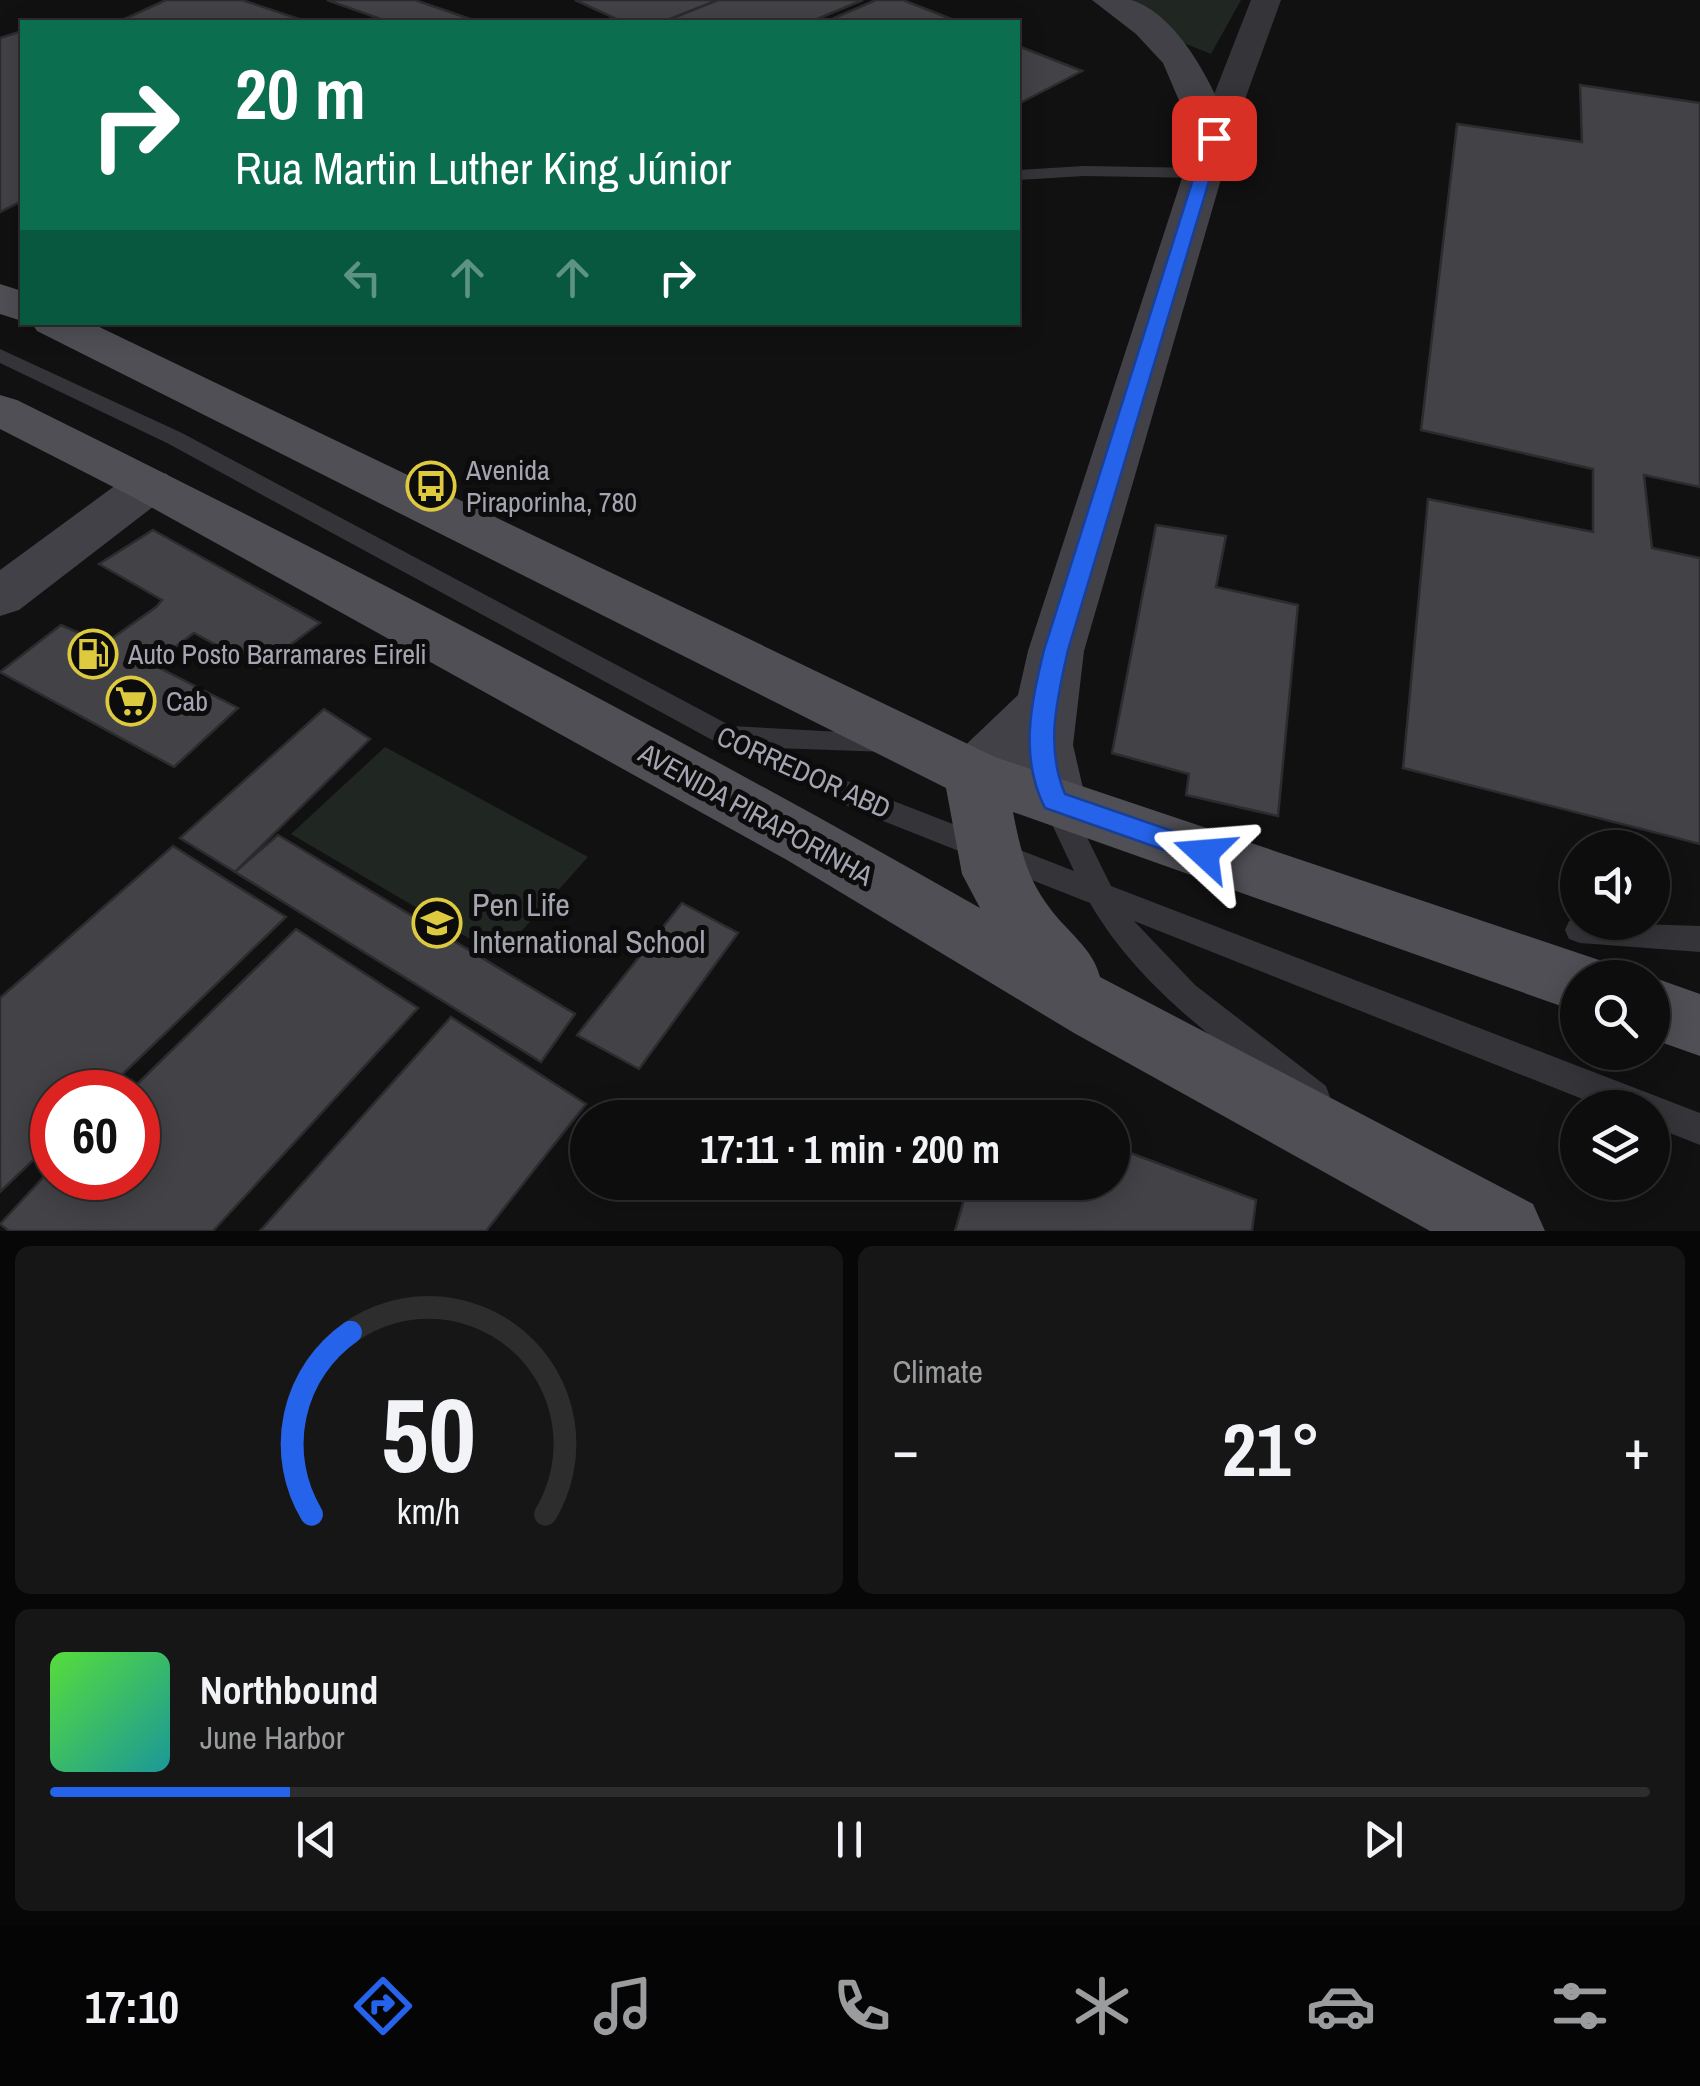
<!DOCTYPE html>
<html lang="en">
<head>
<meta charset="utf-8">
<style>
	:root { --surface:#0d0d0e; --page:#161617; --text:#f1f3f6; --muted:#9a9c9e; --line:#2d2d2e; --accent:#2563eb }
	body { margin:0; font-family:"Archivo Narrow",sans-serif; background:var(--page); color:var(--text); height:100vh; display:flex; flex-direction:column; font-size:38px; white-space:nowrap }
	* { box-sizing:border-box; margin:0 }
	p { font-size:32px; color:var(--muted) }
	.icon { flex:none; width:55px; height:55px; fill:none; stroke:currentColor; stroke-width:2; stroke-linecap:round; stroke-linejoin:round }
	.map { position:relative; height:1231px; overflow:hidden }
	.details { display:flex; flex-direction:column; gap:15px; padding:15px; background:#070708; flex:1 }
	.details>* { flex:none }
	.guide { position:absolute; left:20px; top:20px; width:1000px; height:305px; border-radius:0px; box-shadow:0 5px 25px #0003,0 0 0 2px var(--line); background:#0b6e4f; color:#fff; overflow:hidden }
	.tools { position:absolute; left:1560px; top:830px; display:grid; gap:20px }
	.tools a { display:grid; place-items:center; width:110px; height:110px; border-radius:50%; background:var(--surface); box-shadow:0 5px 25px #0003,0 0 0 2px var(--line); font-size:50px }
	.speed { position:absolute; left:30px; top:1070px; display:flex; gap:20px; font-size:50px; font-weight:700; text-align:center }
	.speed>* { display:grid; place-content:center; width:130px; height:130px; border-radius:50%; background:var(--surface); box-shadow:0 5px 25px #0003,0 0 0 2px var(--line); line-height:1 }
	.speed .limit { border:15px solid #d22; background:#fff; color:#111 }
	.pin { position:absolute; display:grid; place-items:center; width:85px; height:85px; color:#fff; margin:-42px; border-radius:20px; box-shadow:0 5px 15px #0006 }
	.me { position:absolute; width:110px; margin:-55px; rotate:289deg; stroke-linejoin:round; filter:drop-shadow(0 0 8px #0008) }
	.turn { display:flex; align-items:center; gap:35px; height:210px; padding:0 50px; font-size:45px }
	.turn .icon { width:130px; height:130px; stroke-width:2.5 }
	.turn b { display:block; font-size:70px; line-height:85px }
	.lanes { display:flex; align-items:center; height:95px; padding:0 50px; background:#0003; justify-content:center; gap:50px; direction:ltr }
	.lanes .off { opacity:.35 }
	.big { font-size:75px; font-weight:700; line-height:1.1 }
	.details .tile { flex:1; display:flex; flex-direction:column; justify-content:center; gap:15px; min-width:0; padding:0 35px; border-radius:15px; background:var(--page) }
	.details .dial { align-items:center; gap:0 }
	.dial svg { height:260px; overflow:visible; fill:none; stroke:var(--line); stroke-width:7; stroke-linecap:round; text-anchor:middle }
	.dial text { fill:var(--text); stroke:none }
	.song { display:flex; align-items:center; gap:30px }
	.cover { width:120px; height:120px; border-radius:15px; background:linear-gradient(135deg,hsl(110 70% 55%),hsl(180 70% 35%)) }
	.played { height:10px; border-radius:5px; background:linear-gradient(90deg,var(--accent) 15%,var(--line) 15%) }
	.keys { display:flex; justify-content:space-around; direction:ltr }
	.heat { display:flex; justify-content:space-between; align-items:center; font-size:55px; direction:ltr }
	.details .tiles { flex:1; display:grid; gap:15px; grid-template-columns:1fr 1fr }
	.tile:last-child { grid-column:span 2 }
	.trip { position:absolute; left:570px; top:1100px; width:560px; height:100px; border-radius:50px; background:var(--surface); box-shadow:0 5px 25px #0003,0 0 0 2px var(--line); font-weight:700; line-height:100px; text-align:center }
	.dock { display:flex; height:160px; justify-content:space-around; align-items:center; background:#050506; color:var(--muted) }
	.dock .icon { width:70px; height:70px }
	.dock .current { color:var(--accent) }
	.dock b { font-size:45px; color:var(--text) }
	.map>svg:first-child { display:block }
</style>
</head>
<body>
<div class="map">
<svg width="1700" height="1231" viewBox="0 0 1700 1231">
	<rect width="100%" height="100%" fill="#111112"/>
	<g fill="#202622">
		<path d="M 1130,0 L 1241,0 L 1211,54 L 1186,44 Z"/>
		<path d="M 385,747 L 588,857 L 499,956 L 291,834 Z"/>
	</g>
	<g fill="#434347" stroke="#2c2b2e" stroke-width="2.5">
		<path d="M 166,0 L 242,0 L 308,22 L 118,22 Z"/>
		<path d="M 327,0 L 415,0 L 479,22 L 389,22 Z"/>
		<path d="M 575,0 L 718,0 L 663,22 L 623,22 Z"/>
		<path d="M 718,0 L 863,0 L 810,22 L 663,22 Z"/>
		<path d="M 876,0 L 903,0 L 959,22 L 825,22 Z"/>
		<path d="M 22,31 L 22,201 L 0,212 L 0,38 Z"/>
		<path d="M 1018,46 L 1082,71 L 1018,104 Z"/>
		<path d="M 1580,85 L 1700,103 L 1700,487 L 1644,475 L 1652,548 L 1700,558 L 1700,844 L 1403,768 L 1428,499 L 1593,532 L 1593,469 L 1421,430 L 1457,124 L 1582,142 Z"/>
		<path d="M 1156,525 L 1226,536 L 1216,587 L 1298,605 L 1278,816 L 1186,795 L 1189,774 L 1112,753 Z"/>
		<path d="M 153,530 L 320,623 L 259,668 L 194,633 L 152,664 L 238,708 L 174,767 L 0,672 L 61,625 L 104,644 L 156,607 L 162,600 L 99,564 Z"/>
		<path d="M 324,709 L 370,739 L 235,872 L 180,838 Z"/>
		<path d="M 278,835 L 575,1014 L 541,1062 L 235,872 Z"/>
		<path d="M 173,846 L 286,917 L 104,1092 L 52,1092 L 52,1142 L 0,1192 L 0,998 Z"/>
		<path d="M 682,903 L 738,933 L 639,1069 L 577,1035 Z"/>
		<path d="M 296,929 L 418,1008 L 213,1231 L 9,1231 L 0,1224 L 52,1168 L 52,1178 L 138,1178 L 138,1092 L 129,1092 Z"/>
		<path d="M 451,1017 L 586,1104 L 486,1231 L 260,1231 Z"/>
		<path d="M 993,1101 L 1036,1118 L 988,1118 Z"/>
		<path d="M 1112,1146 L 1256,1200 L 1252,1231 L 955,1231 L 969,1182 L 1112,1182 Z"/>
	</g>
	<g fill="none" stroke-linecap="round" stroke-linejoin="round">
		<g fill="#353439" fill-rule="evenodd">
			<path d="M 1084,166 L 1203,168 L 1212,173 L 1203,178 L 1084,176 L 1018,180 L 1018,170 Z"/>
			<path d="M 0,349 L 182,433 L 731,726 L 897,735 L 901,742 L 897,749 L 887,752 L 775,748 L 878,795 L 1074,871 L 1041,801 L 1045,793 L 1055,790 L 1065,793 L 1111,886 L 1700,1113 L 1700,1145 L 1652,1126 L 1652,1108 L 1605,1108 L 1134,921 L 1195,985 L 1326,1086 L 1330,1097 L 1326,1108 L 1314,1112 L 1302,1108 C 1225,1046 1141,991 1090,903 L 858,811 L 725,747 L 167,443 L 0,363 Z"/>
			<path d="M 1578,918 L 1578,922 L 1700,926 L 1700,952 L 1580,943 L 1569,939 L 1565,930 L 1569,921 Z"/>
		</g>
		<path fill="#353439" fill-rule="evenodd" d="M 1251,0 L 1281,0 L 1231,138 L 1226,145 L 1202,145 L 1197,138 Z"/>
		<g fill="#414147" fill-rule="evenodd">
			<path d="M 1092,0 C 1103,0 1120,0 1131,0 C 1181,15 1218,94 1233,138 L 1084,651 L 1073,745 L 1086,801 L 1077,818 L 1055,825 L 1033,818 L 1016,770 C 995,792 982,800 953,791 L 944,774 L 953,757 L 1018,695 L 1028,651 L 1195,138 L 1163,63 L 1136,34 Z"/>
			<path d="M 149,469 L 167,474 L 174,485 L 167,496 L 19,610 L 0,616 L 0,570 L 131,474 Z"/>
		</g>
		<g fill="#4f4f55" fill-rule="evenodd">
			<path d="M 0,284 L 22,291 L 22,321 L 0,314 Z"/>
			<path d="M 31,322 L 89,322 L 995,757 L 1602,961 L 1610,978 L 1578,978 L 1578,1012 L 1013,812 C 1020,848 1027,878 1049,907 C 1066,931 1093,948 1100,977 L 1533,1204 L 1545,1231 L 1430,1231 L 1074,1033 L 787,860 L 131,496 L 0,429 L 0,395 L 17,400 C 342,560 665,729 980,908 L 962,874 L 946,788 L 37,331 Z"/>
			<path d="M 1652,977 L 1700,994 L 1700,1056 L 1652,1039 Z"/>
		</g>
	</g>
	<path fill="#2563eb" stroke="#184099" stroke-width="2.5" d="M 1214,133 L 1222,138 L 1068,650 C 1057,699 1045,747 1065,794 L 1213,845 L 1217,853 L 1204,864 L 1045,808 C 1019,757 1031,704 1044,650 L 1206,138 Z"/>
	<defs>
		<g id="bus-ring" transform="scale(2.5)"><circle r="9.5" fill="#0c0c0d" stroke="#ddca3e" stroke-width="1.5"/><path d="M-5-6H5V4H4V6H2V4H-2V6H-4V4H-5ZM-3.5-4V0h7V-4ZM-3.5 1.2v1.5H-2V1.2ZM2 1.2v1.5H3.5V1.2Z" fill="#ddca3e"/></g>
		<g id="fuel-ring" transform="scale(2.5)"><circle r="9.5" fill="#0c0c0d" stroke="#ddca3e" stroke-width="1.5"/><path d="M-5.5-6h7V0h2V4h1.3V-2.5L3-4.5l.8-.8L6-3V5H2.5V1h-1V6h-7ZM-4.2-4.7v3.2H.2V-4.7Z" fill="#ddca3e"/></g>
		<g id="supermarket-ring" transform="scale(2.5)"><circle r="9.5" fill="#0c0c0d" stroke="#ddca3e" stroke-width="1.5"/><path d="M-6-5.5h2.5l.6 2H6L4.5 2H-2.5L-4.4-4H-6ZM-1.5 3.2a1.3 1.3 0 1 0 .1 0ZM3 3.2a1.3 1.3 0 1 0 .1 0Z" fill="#ddca3e"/></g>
		<g id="school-ring" transform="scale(2.5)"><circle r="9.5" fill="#0c0c0d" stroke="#ddca3e" stroke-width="1.5"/><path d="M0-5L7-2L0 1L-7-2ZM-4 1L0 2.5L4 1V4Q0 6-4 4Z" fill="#ddca3e"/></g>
	</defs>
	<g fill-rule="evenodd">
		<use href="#bus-ring" x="431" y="486"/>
		<use href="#fuel-ring" x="93" y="654"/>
		<use href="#supermarket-ring" x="131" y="701"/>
		<use href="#school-ring" x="437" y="923"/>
	</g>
	<g text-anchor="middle" stroke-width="10" stroke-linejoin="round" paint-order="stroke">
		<g font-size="28" fill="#a4a5b1" stroke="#0c0c0d" text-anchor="start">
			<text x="466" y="480">Avenida<tspan x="466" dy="32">Piraporinha, 780</tspan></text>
			<text x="128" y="664">Auto Posto Barramares Eireli</text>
			<text x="166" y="711">Cab</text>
		</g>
		<g font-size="28" fill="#a4a5b1" stroke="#0c0c0d">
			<text transform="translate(804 772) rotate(24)" y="10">CORREDOR ABD</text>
			<text transform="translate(756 814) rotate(29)" y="10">AVENIDA PIRAPORINHA</text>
		</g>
		<g font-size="32" fill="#a4a5b1" stroke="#0c0c0d" text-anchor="start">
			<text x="472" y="916">Pen Life<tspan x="472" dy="37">International School</tspan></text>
		</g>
	</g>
</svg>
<div class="tools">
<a><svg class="icon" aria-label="sound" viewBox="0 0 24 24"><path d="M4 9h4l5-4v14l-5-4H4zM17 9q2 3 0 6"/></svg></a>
<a><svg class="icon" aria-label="search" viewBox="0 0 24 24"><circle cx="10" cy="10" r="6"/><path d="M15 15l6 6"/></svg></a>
<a><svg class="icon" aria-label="layers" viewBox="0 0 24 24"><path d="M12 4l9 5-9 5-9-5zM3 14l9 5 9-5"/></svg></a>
</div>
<div class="speed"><div class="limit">60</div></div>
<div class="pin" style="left:1214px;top:138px;background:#d93025"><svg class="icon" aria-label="arrive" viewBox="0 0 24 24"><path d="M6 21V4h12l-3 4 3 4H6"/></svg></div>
<svg class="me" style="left:1204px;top:853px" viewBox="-20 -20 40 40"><path d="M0-17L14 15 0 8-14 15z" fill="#2563eb" stroke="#fff" stroke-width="4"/></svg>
<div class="trip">17:11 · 1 min · 200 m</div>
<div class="guide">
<div class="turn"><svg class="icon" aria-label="right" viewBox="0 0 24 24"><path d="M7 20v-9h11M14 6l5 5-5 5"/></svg><div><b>20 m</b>Rua Martin Luther King Júnior</div></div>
<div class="lanes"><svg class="icon off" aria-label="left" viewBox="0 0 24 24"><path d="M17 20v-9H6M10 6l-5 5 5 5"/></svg><svg class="icon off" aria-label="ahead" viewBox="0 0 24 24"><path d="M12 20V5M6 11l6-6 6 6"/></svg><svg class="icon off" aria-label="ahead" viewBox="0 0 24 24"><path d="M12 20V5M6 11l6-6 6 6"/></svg><svg class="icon" aria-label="right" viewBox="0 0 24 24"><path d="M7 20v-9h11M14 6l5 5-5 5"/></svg></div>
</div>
</div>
<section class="details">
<div class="tiles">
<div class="tile dial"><svg viewBox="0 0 100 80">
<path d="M14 69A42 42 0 1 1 86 69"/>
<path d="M14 69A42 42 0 0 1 26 13" stroke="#2563eb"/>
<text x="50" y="56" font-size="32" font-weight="700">50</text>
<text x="50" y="72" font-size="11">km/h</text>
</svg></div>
<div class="tile"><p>Climate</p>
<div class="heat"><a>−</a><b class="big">21°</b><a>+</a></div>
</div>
<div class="tile">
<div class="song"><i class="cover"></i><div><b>Northbound</b><p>June Harbor</p></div></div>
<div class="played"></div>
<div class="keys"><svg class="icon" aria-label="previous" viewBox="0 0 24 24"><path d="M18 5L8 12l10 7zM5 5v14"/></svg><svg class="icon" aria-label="pause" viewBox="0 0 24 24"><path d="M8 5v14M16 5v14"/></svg><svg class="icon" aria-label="next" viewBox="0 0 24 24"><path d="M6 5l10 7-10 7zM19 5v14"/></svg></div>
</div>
</div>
</section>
<nav class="dock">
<b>17:10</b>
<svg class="icon current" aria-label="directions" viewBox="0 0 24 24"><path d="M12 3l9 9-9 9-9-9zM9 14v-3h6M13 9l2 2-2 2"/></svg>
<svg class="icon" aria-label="music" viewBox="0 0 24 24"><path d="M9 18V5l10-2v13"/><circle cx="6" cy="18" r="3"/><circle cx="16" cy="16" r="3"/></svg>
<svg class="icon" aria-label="phone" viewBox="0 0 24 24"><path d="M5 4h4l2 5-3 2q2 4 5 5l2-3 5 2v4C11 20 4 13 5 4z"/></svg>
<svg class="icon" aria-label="climate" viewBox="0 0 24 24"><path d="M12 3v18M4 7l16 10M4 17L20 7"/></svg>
<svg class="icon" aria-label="car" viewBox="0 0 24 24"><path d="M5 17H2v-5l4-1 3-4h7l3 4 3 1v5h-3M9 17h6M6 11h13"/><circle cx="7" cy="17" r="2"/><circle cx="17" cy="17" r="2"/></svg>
<svg class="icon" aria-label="filters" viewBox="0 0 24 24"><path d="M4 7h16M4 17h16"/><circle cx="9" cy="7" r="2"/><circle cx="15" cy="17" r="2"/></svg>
</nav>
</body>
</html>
